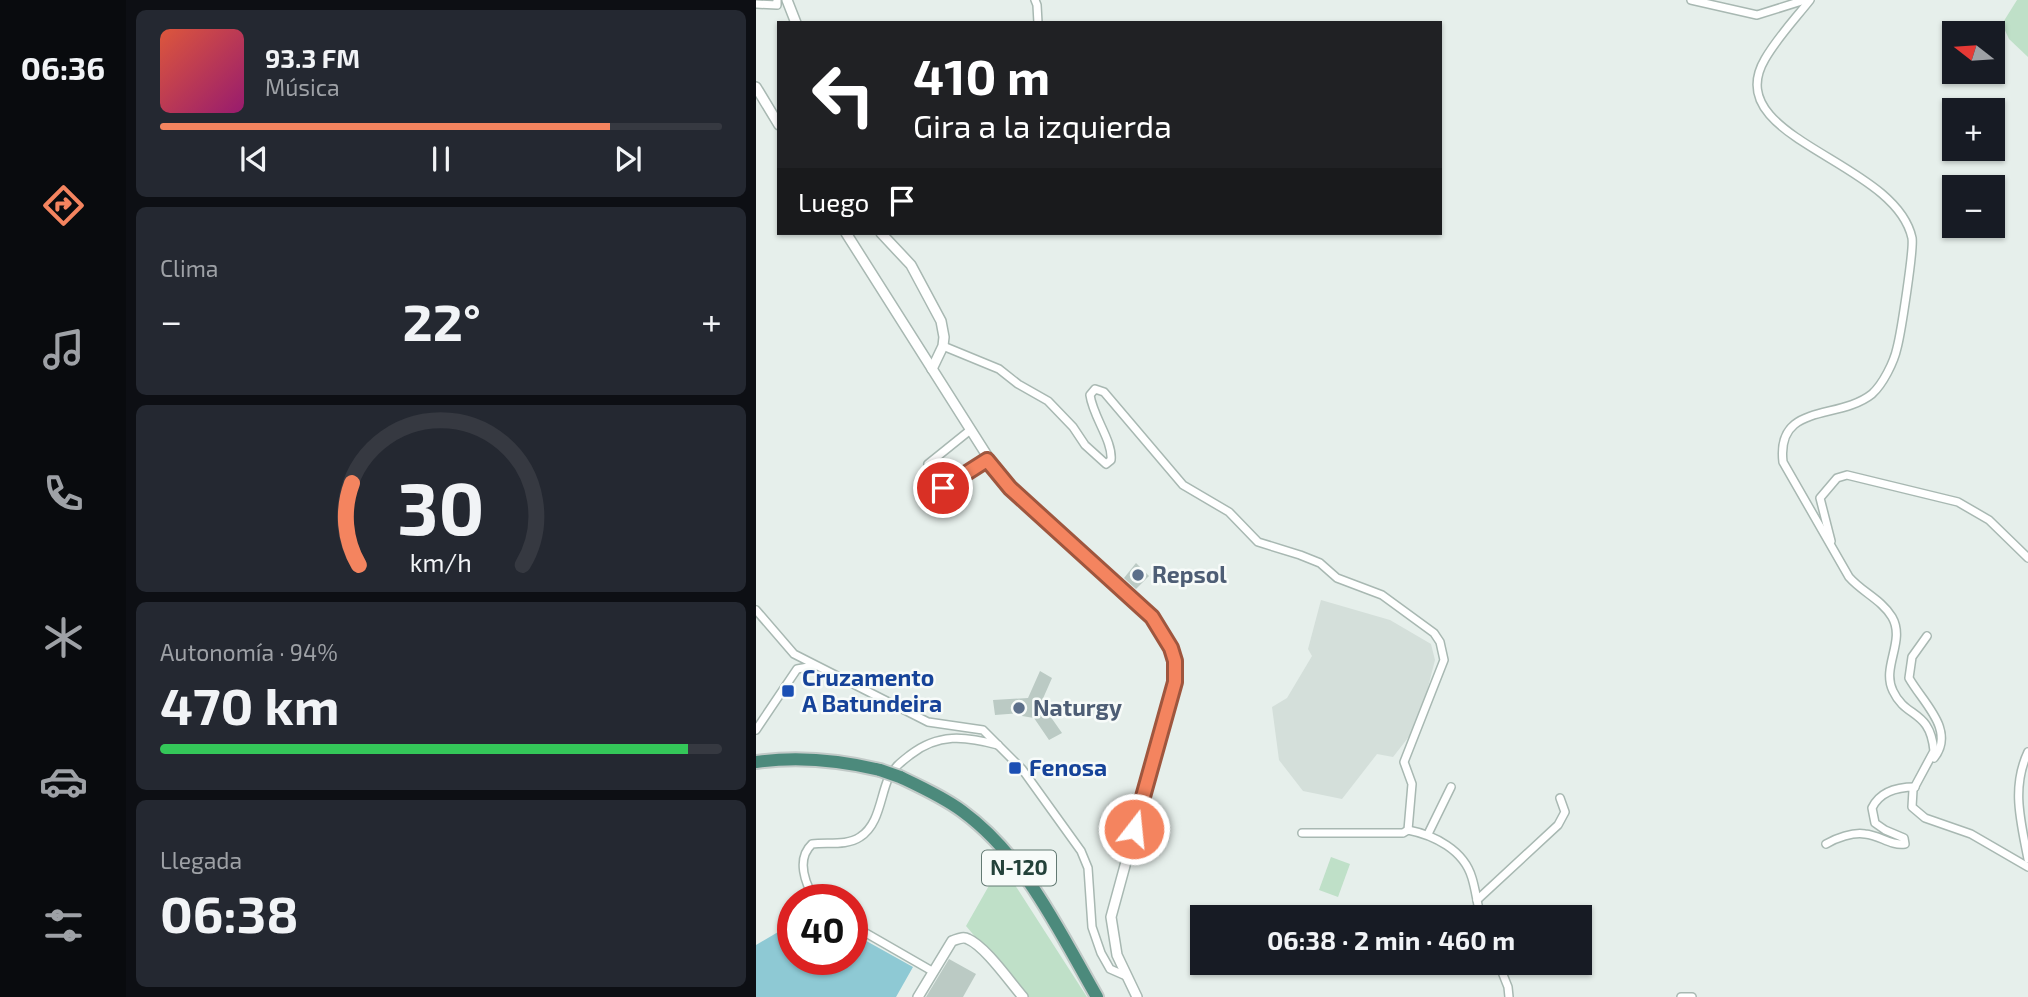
<!DOCTYPE html>
<html lang="es">
<head>
<meta charset="utf-8">
<style>
	:root { --surface:#171b24; --page:#242831; --text:#f1f3f6; --muted:#9ea1a6; --line:#363941; --accent:#f4845f }
	body { margin:0; font-family:"Exo 2",sans-serif; background:var(--page); color:var(--text); height:100vh; display:flex; flex-direction:column; font-size:26px; white-space:nowrap }
	* { box-sizing:border-box; margin:0 }
	p { font-size:23px; color:var(--muted) }
	.icon { flex:none; width:38px; height:38px; fill:none; stroke:currentColor; stroke-width:2; stroke-linecap:round; stroke-linejoin:round }
	.map { position:relative; flex:1; overflow:hidden }
	.side { display:flex; flex-direction:column; gap:10px; padding:10px; background:#0d0f14; width:630px }
	.side>* { flex:none }
	.top-card { position:absolute; left:21px; top:21px; width:665px; height:214px; border-radius:0px; box-shadow:0 2px 5px #0004; background:#202124; color:#fff; overflow:hidden }
	.needle { width:46px; rotate:287deg }
	.controls { position:absolute; left:1186px; top:21px; display:grid; gap:14px }
	.controls a { display:grid; place-items:center; width:63px; height:63px; border-radius:0px; background:var(--surface); box-shadow:0 2px 5px #0004; font-size:35px }
	.speed { position:absolute; left:21px; top:884px; display:flex; gap:14px; font-size:35px; font-weight:700; text-align:center }
	.speed>* { display:grid; place-content:center; width:91px; height:91px; border-radius:50%; background:var(--surface); box-shadow:0 2px 5px #0004; line-height:1 }
	.speed .limit { border:10px solid #d22; background:#fff; color:#111 }
	.pin { position:absolute; display:grid; place-items:center; width:60px; height:60px; color:#fff; margin:-30px; border:4px solid #fff; border-radius:50%; box-shadow:0 2px 7px #0007 }
	.me { position:absolute; width:77px; margin:-38px; rotate:16deg; stroke-linejoin:round; filter:drop-shadow(0 0 5px #0008) }
	.turn { display:flex; align-items:center; gap:24px; height:147px; padding:0 21px; font-size:32px }
	.turn .icon { width:91px; height:91px; stroke-width:2.5 }
	.turn b { display:block; font-size:49px; line-height:60px }
	.then { display:flex; align-items:center; height:66px; padding:0 21px; background:#0003; gap:14px; font-size:26px }
	.big { font-size:52px; font-weight:700; line-height:1.1 }
	.side .card { flex:1; display:flex; flex-direction:column; justify-content:center; gap:10px; min-width:0; padding:0 24px; border-radius:10px; background:var(--page) }
	.side .dial { align-items:center; gap:0 }
	.dial svg { height:182px; overflow:visible; fill:none; stroke:var(--line); stroke-width:7; stroke-linecap:round; text-anchor:middle }
	.dial text { fill:var(--text); stroke:none }
	.song { display:flex; align-items:center; gap:21px }
	.cover { width:84px; height:84px; border-radius:10px; background:linear-gradient(135deg,hsl(10 70% 55%),hsl(320 70% 35%)) }
	.played { height:7px; border-radius:4px; background:linear-gradient(90deg,var(--accent) 80%,var(--line) 80%) }
	.keys { display:flex; justify-content:space-around; direction:ltr }
	.heat { display:flex; justify-content:space-between; align-items:center; font-size:38px; direction:ltr }
	.charge { height:10px; border-radius:5px; background:linear-gradient(90deg,#34c759 94%,var(--line) 0) }
	.trip { position:absolute; left:434px; top:905px; width:402px; height:70px; border-radius:0px; background:var(--surface); box-shadow:0 2px 5px #0004; font-weight:700; line-height:70px; text-align:center }
	main { display:flex; flex:1; min-height:0 }
	.tab-bar { display:flex; flex-direction:column; width:126px; justify-content:space-around; align-items:center; background:#090b0e; color:var(--muted) }
	.tab-bar .icon { width:49px; height:49px }
	.tab-bar .current { color:var(--accent) }
	.tab-bar b { font-size:32px; color:var(--text) }
	.map>svg:first-child { display:block }
</style>
</head>
<body>
<main>
<nav class="tab-bar">
<b>06:36</b>
<svg class="icon current" aria-label="directions" viewBox="0 0 24 24"><path d="M12 3l9 9-9 9-9-9zM9 14v-3h6M13 9l2 2-2 2"/></svg>
<svg class="icon" aria-label="music" viewBox="0 0 24 24"><path d="M9 18V5l10-2v13"/><circle cx="6" cy="18" r="3"/><circle cx="16" cy="16" r="3"/></svg>
<svg class="icon" aria-label="phone" viewBox="0 0 24 24"><path d="M5 4h4l2 5-3 2q2 4 5 5l2-3 5 2v4C11 20 4 13 5 4z"/></svg>
<svg class="icon" aria-label="climate" viewBox="0 0 24 24"><path d="M12 3v18M4 7l16 10M4 17L20 7"/></svg>
<svg class="icon" aria-label="car" viewBox="0 0 24 24"><path d="M5 17H2v-5l4-1 3-4h7l3 4 3 1v5h-3M9 17h6M6 11h13"/><circle cx="7" cy="17" r="2"/><circle cx="17" cy="17" r="2"/></svg>
<svg class="icon" aria-label="filters" viewBox="0 0 24 24"><path d="M4 7h16M4 17h16"/><circle cx="9" cy="7" r="2"/><circle cx="15" cy="17" r="2"/></svg>
</nav>
<section class="side">
<div class="card">
<div class="song"><i class="cover"></i><div><b>93.3 FM</b><p>Música</p></div></div>
<div class="played"></div>
<div class="keys"><svg class="icon" aria-label="previous" viewBox="0 0 24 24"><path d="M18 5L8 12l10 7zM5 5v14"/></svg><svg class="icon" aria-label="pause" viewBox="0 0 24 24"><path d="M8 5v14M16 5v14"/></svg><svg class="icon" aria-label="next" viewBox="0 0 24 24"><path d="M6 5l10 7-10 7zM19 5v14"/></svg></div>
</div>
<div class="card"><p>Clima</p>
<div class="heat"><a>−</a><b class="big">22°</b><a>+</a></div>
</div>
<div class="card dial"><svg viewBox="0 0 100 80">
<path d="M14 69A42 42 0 1 1 86 69"/>
<path d="M14 69A42 42 0 0 1 11 33" stroke="#f4845f"/>
<text x="50" y="56" font-size="32" font-weight="700">30</text>
<text x="50" y="72" font-size="11">km/h</text>
</svg></div>
<div class="card"><p>Autonomía · 94%</p><b class="big">470 km</b><div class="charge"></div></div>
<div class="card"><p>Llegada</p><b class="big">06:38</b></div>
</section>
<div class="map">
<svg width="1272" height="997" viewBox="0 0 1272 997">
	<rect width="100%" height="100%" fill="#e6efeb"/>
	<path fill="#d4dfda" d="M 565,600 L 634,620 L 675,644 L 679,660 L 669,699 L 655,734 L 637,757 L 621,754 L 586,799 L 547,791 L 523,760 L 516,707 L 531,698 L 556,656 L 552,649 Z"/>
	<g fill="#bfe0c8">
		<path d="M 1261,0 L 1272,0 L 1272,57 L 1253,39 L 1246,24 Z"/>
		<path d="M 575,857 L 594,864 L 582,897 L 563,890 Z"/>
		<path d="M 247,861 L 259,885 L 331,997 L 270,997 L 210,926 Z"/>
	</g>
	<path fill="#8ec9d4" d="M 34,925 L 37,926 L 37,959 L 96,959 L 96,933 L 157,967 L 140,997 L 0,997 L 0,945 Z"/>
	<g fill="#bbcac4">
		<path d="M 380,563 L 393,576 L 380,589 L 368,578 Z"/>
		<path d="M 284,671 L 296,678 L 285,703 L 306,733 L 293,740 L 278,718 L 266,716 L 265,713 L 239,715 L 237,700 L 272,698 Z"/>
		<path d="M 193,959 L 220,974 L 207,997 L 170,997 Z"/>
	</g>
	<g fill="none" stroke-linecap="round" stroke-linejoin="round">
		<g stroke="#a8b8b2" stroke-width="10">
			<g id="minor">
				<path d="M 279,0 L 281,5 L 282,23"/>
				<path d="M 935,0 L 1001,15 L 1049,0"/>
				<path d="M 1054,0 C 1039,19 1021,38 1009,59 C 962,139 1139,160 1156,238 C 1158,249 1145,333 1141,348 C 1138,362 1127,384 1116,394 C 1082,421 1020,402 1027,462 L 1093,577 C 1106,592 1126,600 1136,617 C 1150,641 1125,667 1137,691 C 1150,719 1174,709 1178,751 L 1157,790 L 1156,807 L 1169,818 L 1215,834 L 1272,867"/>
				<path d="M 0,4 L 21,5 L 21,0"/>
				<path d="M 187,346 L 243,369 L 262,384 L 292,401 L 317,427 L 329,445 L 350,464 L 355,460 C 357,441 337,417 334,395 L 339,389 L 348,392 L 427,485 L 473,512 L 502,542 L 544,555 L 564,563 L 581,578 L 626,595 L 678,633 L 684,642 L 688,660 L 648,762 L 656,784 L 652,830"/>
				<path d="M 213,431 L 172,464 L 187,488 L 231,460"/>
				<path d="M 1075,541 L 1064,498 L 1081,478 L 1091,475 L 1202,502 L 1233,520 L 1272,558"/>
				<path d="M 0,610 L 38,654 L 172,722 L 227,730 L 266,769 L 325,851 L 332,868 L 336,927 L 345,953 L 354,969 L 370,976"/>
				<path d="M 1171,636 L 1156,657 L 1153,678 C 1167,703 1200,730 1178,758"/>
				<path d="M 0,730 L 41,669 L 58,666"/>
				<path d="M 1272,752 C 1255,788 1265,822 1272,859"/>
				<path d="M 546,833 L 647,833 L 652,830 C 678,835 708,850 716,878 C 720,891 721,904 725,917"/>
				<path d="M 672,834 L 695,787"/>
				<path d="M 1070,844 C 1080,838 1097,832 1109,834 C 1124,835 1134,846 1149,844 L 1148,838 L 1129,830 L 1119,823 L 1116,808 C 1124,791 1142,787 1159,787"/>
				<path d="M 59,900 C 49,883 40,859 56,844 C 71,842 91,846 104,837 C 123,825 124,798 132,779 C 137,768 145,762 154,755 C 182,733 209,736 242,745"/>
				<path d="M 721,900 L 802,825 L 809,812 L 804,798"/>
				<path d="M 96,925 L 176,971"/>
				<path d="M 742,962 L 752,987 L 753,997"/>
				<path d="M 925,997 L 936,997"/>
			</g>
		</g>
		<g stroke="#a8b8b2" stroke-width="12">
			<g id="tertiary">
				<path d="M 31,0 L 40,23"/>
				<path d="M 0,87 L 23,125"/>
				<path d="M 90,233 L 244,476 L 375,596 L 401,624 L 417,654 L 419,682 L 355,917 L 361,955 L 381,997"/>
				<path d="M 125,233 L 155,265 L 185,321 L 188,337 L 187,346 L 176,369"/>
				<path d="M 162,997 L 196,941 C 202,939 207,936 212,939 C 229,946 254,982 267,997"/>
			</g>
		</g>
		<g stroke="#c2cac8" stroke-width="16">
			<g id="trunk">
				<path d="M 0,762 C 42,756 83,760 124,770"/>
				<path d="M 144,777 C 165,787 187,797 206,811 C 269,857 303,931 341,997"/>
			</g>
		</g>
		<use href="#minor" stroke="#fff" stroke-width="7"/>
		<use href="#tertiary" stroke="#fff" stroke-width="9"/>
		<use href="#trunk" stroke="#4c8a7c" stroke-width="12"/>
		<g stroke="#c2cac8" stroke-width="16" stroke-linecap="butt">
			<path id="trunk-bridge" d="M 124,770 L 144,777"/>
		</g>
		<use href="#trunk-bridge" stroke="#4c8a7c" stroke-width="12"/>
	</g>
	<g fill="none" stroke-linecap="round" stroke-linejoin="round">
		<g stroke="#9f563e" stroke-width="18">
			<path id="route" d="M 187,488 L 231,460 L 254,488 L 396,617 L 415,648 L 419,661 L 419,682 L 378,829"/>
		</g>
		<use href="#route" stroke="#f4845f" stroke-width="12"/>
	</g>
	<g fill="#5c6f8a" stroke="#f7fbf9" stroke-width="2.5">
		<circle cx="382" cy="575" r="7"/>
		<circle cx="263" cy="708" r="7"/>
	</g>
	<g fill="#1a4fb4" stroke="#f7fbf9" stroke-width="2.5">
		<rect x="25" y="684" width="14" height="14" rx="3.5"/>
		<rect x="252" y="761" width="14" height="14" rx="3.5"/>
	</g>
	<g text-anchor="middle" stroke-width="5" stroke-linejoin="round" paint-order="stroke">
		<rect fill="#f7fbf9" stroke="#637a73" stroke-width="2" x="226" y="850.5" width="74" height="35" rx="5"/>
		<g font-size="21" font-weight="bold" fill="#24423a">
			<text x="263" y="875">N-120</text>
		</g>
		<g font-size="23" font-weight="bold" fill="#4e5e75" stroke="#f7fbf9" text-anchor="start">
			<text x="396" y="583">Repsol</text>
			<text x="277" y="716">Naturgy</text>
		</g>
		<g font-size="23" font-weight="bold" fill="#164399" stroke="#f7fbf9" text-anchor="start">
			<text x="46" y="686">Cruzamento<tspan x="46" dy="26">A Batundeira</tspan></text>
			<text x="273" y="776">Fenosa</text>
		</g>
	</g>
</svg>
<div class="controls">
<a><svg class="needle" viewBox="-14 -14 28 28"><path d="M0-13l5 13h-10z" fill="#e53935"/><path d="M0 13l5-13h-10z" fill="#9ea1a6"/></svg></a>
<a>+</a>
<a>−</a>
</div>
<div class="speed"><div class="limit">40</div></div>
<div class="pin" style="left:187px;top:488px;background:#d93025"><svg class="icon" aria-label="arrive" viewBox="0 0 24 24"><path d="M6 21V4h12l-3 4 3 4H6"/></svg></div>
<svg class="me" style="left:378px;top:829px" viewBox="-20 -20 40 40"><circle r="17" fill="#f4845f" stroke="#fff" stroke-width="3"/><path d="M0-11L8 9 0 5-8 9z" fill="#fff"/></svg>
<div class="trip">06:38 · 2 min · 460 m</div>
<div class="top-card">
<div class="turn"><svg class="icon" aria-label="left" viewBox="0 0 24 24"><path d="M17 20v-9H6M10 6l-5 5 5 5"/></svg><div><b>410 m</b>Gira a la izquierda</div></div>
<div class="then">Luego<svg class="icon" aria-label="arrive" viewBox="0 0 24 24"><path d="M6 21V4h12l-3 4 3 4H6"/></svg></div>
</div>
</div>
</main>
</body>
</html>
